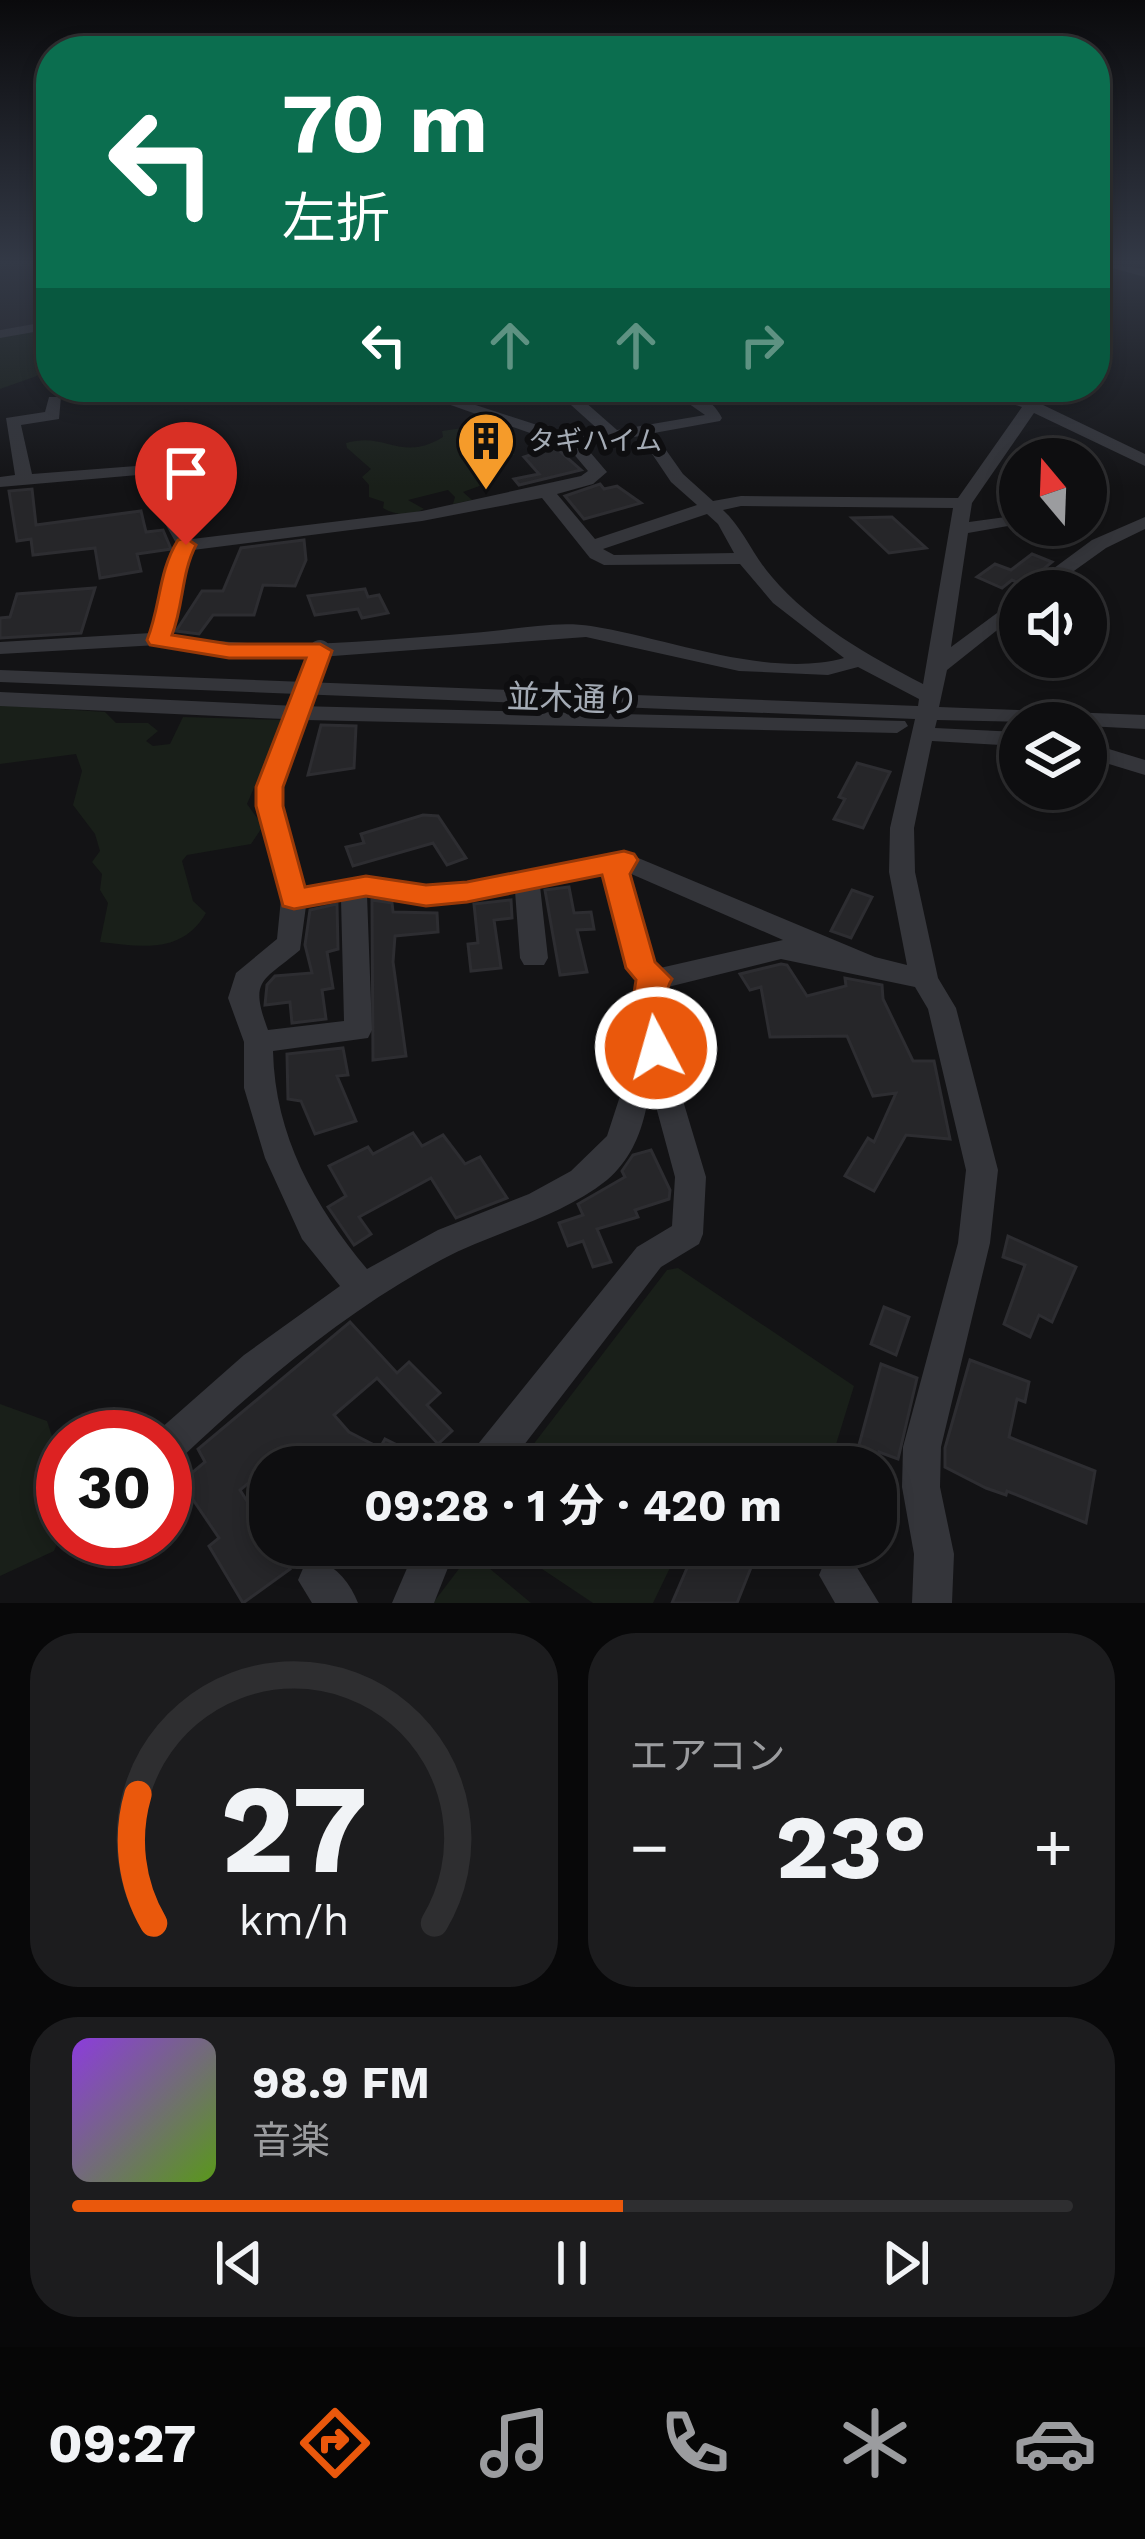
<!DOCTYPE html>
<html lang="ja">
<head>
<meta charset="utf-8">
<style>
	:root { --surface:#0e0e10; --page:#1c1c1e; --text:#f1f3f6; --muted:#9b9c9f; --line:#2e2e30; --accent:#ea580c }
	body { margin:0; font-family:"Work Sans","Noto Sans JP",sans-serif; background:var(--page); color:var(--text); height:100vh; display:flex; flex-direction:column; font-size:45px; white-space:nowrap }
	* { box-sizing:border-box; margin:0 }
	p { font-size:39px; color:var(--muted) }
	.icon { flex:none; width:66px; height:66px; fill:none; stroke:currentColor; stroke-width:2; stroke-linecap:round; stroke-linejoin:round }
	.map { position:relative; height:1603px; overflow:hidden }
	.details { display:flex; flex-direction:column; gap:30px; padding:30px; background:#080809; flex:1 }
	.details>* { flex:none }
	.banner { position:absolute; left:36px; top:36px; width:1074px; height:366px; border-radius:48px; box-shadow:0 6px 18px #0003,0 0 0 3px var(--line); background:#0b6e4f; color:#fff; overflow:hidden }
	.needle { width:78px; rotate:341deg }
	.fabs { position:absolute; left:999px; top:438px; display:grid; gap:24px }
	.fabs a { display:grid; place-items:center; width:108px; height:108px; border-radius:50%; background:var(--surface); box-shadow:0 6px 18px #0003,0 0 0 3px var(--line); font-size:60px }
	.speed { position:absolute; left:36px; top:1410px; display:flex; gap:24px; font-size:60px; font-weight:700; text-align:center }
	.speed>* { display:grid; place-content:center; width:156px; height:156px; border-radius:50%; background:var(--surface); box-shadow:0 6px 18px #0003,0 0 0 3px var(--line); line-height:1 }
	.speed .limit { border:18px solid #d22; background:#fff; color:#111 }
	.pin { position:absolute; display:grid; place-items:center; width:102px; height:102px; color:#fff; margin:-123px -51px; border-radius:50% 50% 50% 0; rotate:-45deg; box-shadow:0 0 12px #0007 }
	.pin .icon { rotate:45deg }
	.me { position:absolute; width:132px; margin:-66px; rotate:354deg; stroke-linejoin:round; filter:drop-shadow(0 0 9px #0008) }
	.turn { display:flex; align-items:center; gap:42px; height:252px; padding:0 48px; font-size:54px }
	.turn .icon { width:156px; height:156px; stroke-width:2.5 }
	.turn b { display:block; font-size:84px; line-height:102px }
	.lanes { display:flex; align-items:center; height:114px; padding:0 48px; background:#0003; justify-content:center; gap:60px; direction:ltr }
	.lanes .off { opacity:.35 }
	.big { font-size:90px; font-weight:700; line-height:1.1 }
	.details .card { flex:1; display:flex; flex-direction:column; justify-content:center; gap:18px; min-width:0; padding:0 42px; border-radius:48px; background:var(--page) }
	.details .dial { align-items:center; gap:0 }
	.dial svg { height:312px; overflow:visible; fill:none; stroke:var(--line); stroke-width:7; stroke-linecap:round; text-anchor:middle }
	.dial text { fill:var(--text); stroke:none }
	.song { display:flex; align-items:center; gap:36px }
	.cover { width:144px; height:144px; border-radius:18px; background:linear-gradient(135deg,hsl(270 70% 55%),hsl(90 70% 35%)) }
	.played { height:12px; border-radius:6px; background:linear-gradient(90deg,var(--accent) 55%,var(--line) 55%) }
	.keys { display:flex; justify-content:space-around; direction:ltr }
	.heat { display:flex; justify-content:space-between; align-items:center; font-size:66px; direction:ltr }
	.details .tiles { flex:1; display:grid; gap:30px; grid-template-columns:1fr 1fr }
	.card:last-child { grid-column:span 2 }
	.trip { position:absolute; left:249px; top:1446px; width:648px; height:120px; border-radius:48px; background:var(--surface); box-shadow:0 6px 18px #0003,0 0 0 3px var(--line); font-weight:700; line-height:120px; text-align:center }
	.tab-bar { display:flex; height:192px; justify-content:space-around; align-items:center; background:#060606; color:var(--muted) }
	.tab-bar .icon { width:84px; height:84px }
	.tab-bar .on { color:var(--accent) }
	.tab-bar b { font-size:54px; color:var(--text) }
	.map>svg:first-child { display:block }
</style>
</head>
<body>
<div class="map">
<svg width="1145" height="1603" viewBox="0 0 1145 1603">
	<rect width="100%" height="100%" fill="#131315"/>
	<path fill="#1f1f22" d="M 0,263 L 51,263 L 51,322 L 0,330 Z"/>
	<g fill="#191f19">
		<path d="M 51,326 L 51,371 L 0,389 L 0,331 Z"/>
		<path d="M 483,425 L 515,455 L 478,460 L 474,467 L 494,475 L 493,481 L 463,492 L 472,500 L 453,504 L 455,497 L 448,490 L 408,500 L 424,509 C 410,516 396,516 383,508 L 384,502 L 369,497 L 369,485 L 362,477 L 371,469 L 347,448 L 346,443 C 386,431 401,463 443,437 L 442,431 Z"/>
		<path d="M 0,705 L 105,712 L 116,723 L 148,723 L 158,731 L 146,741 L 153,746 L 170,744 L 183,717 L 283,720 L 247,804 L 263,826 L 251,844 L 187,855 L 182,861 L 193,901 L 206,913 C 182,954 142,947 100,942 L 108,903 L 100,890 L 102,874 L 92,862 L 100,851 L 95,834 L 73,805 L 82,771 L 76,754 L 0,764 Z"/>
		<path d="M 678,1268 L 854,1386 L 829,1467 L 749,1467 L 724,1455 L 718,1467 L 516,1467 L 667,1270 Z"/>
		<path d="M 0,1404 L 47,1421 C 61,1463 74,1508 54,1551 L 0,1576 Z"/>
		<path d="M 506,1545 L 681,1545 L 653,1603 L 593,1603 Z"/>
		<path d="M 471,1553 L 531,1603 L 433,1603 Z"/>
	</g>
	<g fill="#262629" stroke="#2d2d31" stroke-width="3">
		<path d="M 555,447 L 581,470 L 519,485 L 514,479 L 539,474 L 524,457 Z"/>
		<path d="M 600,484 L 604,489 L 617,486 L 641,503 L 584,519 L 565,496 Z"/>
		<path d="M 32,489 L 36,525 L 141,511 L 146,532 L 163,530 L 171,549 L 137,554 L 141,571 L 100,578 L 95,548 L 33,555 L 31,539 L 17,541 L 9,491 Z"/>
		<path d="M 892,517 L 926,548 L 889,553 L 852,518 Z"/>
		<path d="M 304,540 L 306,560 L 295,586 L 263,585 L 254,615 L 213,615 L 199,634 L 176,631 L 202,591 L 223,591 L 241,548 Z"/>
		<path d="M 1032,554 L 1052,562 L 1024,585 L 1012,580 L 1002,588 L 977,577 L 995,564 L 1011,570 Z"/>
		<path d="M 95,588 L 81,633 L 0,638 L 0,618 L 10,617 L 17,594 Z"/>
		<path d="M 365,589 L 368,597 L 379,595 L 388,613 L 362,618 L 358,609 L 315,615 L 308,596 Z"/>
		<path d="M 321,725 L 356,726 L 354,768 L 308,775 Z"/>
		<path d="M 857,763 L 890,772 L 863,828 L 834,819 L 845,799 L 839,797 Z"/>
		<path d="M 423,815 L 438,816 L 466,858 L 447,865 L 433,843 L 353,866 L 346,847 L 364,843 L 361,834 Z"/>
		<path d="M 569,887 L 574,913 L 591,912 L 594,929 L 577,930 L 587,972 L 560,975 L 545,890 Z"/>
		<path d="M 852,890 L 872,897 L 851,938 L 831,931 Z"/>
		<path d="M 372,900 L 392,903 L 393,912 L 437,913 L 438,932 L 395,936 L 393,962 L 406,1056 L 373,1060 Z"/>
		<path d="M 511,900 L 512,918 L 494,920 L 501,968 L 471,971 L 468,944 L 478,943 L 474,904 Z"/>
		<path d="M 337,904 L 338,949 L 327,952 L 333,988 L 322,990 L 326,1019 L 292,1023 L 290,1002 L 265,1005 L 267,985 L 275,976 L 312,973 L 305,945 L 310,910 Z"/>
		<path d="M 781,964 L 787,965 L 807,996 L 846,986 L 845,978 L 882,985 L 883,999 L 913,1061 L 934,1061 L 950,1139 L 906,1135 L 874,1191 L 845,1176 L 868,1138 L 874,1142 L 896,1093 L 873,1096 L 847,1036 L 770,1037 L 761,987 L 750,990 L 740,974 Z"/>
		<path d="M 343,1048 L 348,1075 L 337,1076 L 356,1121 L 315,1134 L 301,1101 L 288,1099 L 287,1054 Z"/>
		<path d="M 413,1133 L 422,1146 L 443,1135 L 465,1164 L 480,1157 L 507,1198 L 456,1218 L 431,1178 L 359,1217 L 371,1234 L 354,1245 L 328,1207 L 346,1196 L 329,1166 L 368,1147 L 373,1154 Z"/>
		<path d="M 651,1150 L 670,1190 L 669,1199 L 635,1210 L 638,1217 L 597,1229 L 611,1262 L 593,1267 L 583,1241 L 568,1246 L 559,1223 L 583,1215 L 578,1204 L 625,1177 L 622,1171 L 633,1155 Z"/>
		<path d="M 1008,1236 L 1076,1267 L 1052,1322 L 1039,1315 L 1030,1337 L 1004,1324 L 1025,1265 L 1003,1257 Z"/>
		<path d="M 884,1307 L 909,1317 L 896,1355 L 871,1344 Z"/>
		<path d="M 350,1322 L 397,1373 L 409,1362 L 440,1393 L 427,1405 L 452,1431 L 438,1444 L 377,1378 L 334,1415 L 349,1432 L 380,1448 L 385,1439 L 417,1455 L 411,1464 L 417,1467 L 294,1467 L 284,1454 L 240,1490 L 290,1569 L 243,1603 L 209,1546 L 219,1538 L 181,1482 L 205,1462 L 198,1449 Z"/>
		<path d="M 970,1360 L 1029,1382 L 1025,1402 L 1017,1399 L 1009,1437 L 1095,1471 L 1086,1523 L 1007,1491 L 1006,1495 L 986,1488 L 945,1467 L 945,1448 Z"/>
		<path d="M 881,1364 L 917,1378 L 898,1459 L 879,1452 L 875,1467 L 853,1467 Z"/>
		<path d="M 697,1545 L 786,1545 L 777,1567 L 756,1555 L 737,1603 L 672,1603 Z"/>
	</g>
	<g fill="none" stroke-linecap="round" stroke-linejoin="round">
		<g fill="#34353a" fill-rule="evenodd">
			<path d="M 1103,263 L 1145,269 L 1145,277 L 1105,266 Z"/>
			<path d="M 51,321 L 51,329 L 0,338 L 0,330 Z"/>
			<path d="M 551,387 L 568,387 L 617,430 L 705,415 L 665,387 C 687,387 712,397 722,418 L 720,421 L 654,433 L 683,474 L 713,501 L 741,496 L 958,498 L 1022,407 L 961,387 L 986,387 L 1024,398 L 1026,387 L 1042,387 L 1039,403 L 1145,454 L 1145,466 L 1034,413 L 972,503 L 969,522 L 1013,516 L 1019,517 L 1020,524 L 968,533 L 951,647 L 1020,596 L 1020,612 L 947,670 L 939,707 L 1145,715 L 1145,729 L 1086,726 L 1086,723 L 937,720 L 935,728 L 1020,732 L 1020,746 L 932,741 L 914,828 L 915,872 L 938,978 L 956,1008 L 998,1170 L 990,1243 L 941,1447 L 940,1487 L 954,1554 L 952,1603 L 912,1603 L 914,1554 L 902,1487 L 903,1447 L 958,1243 L 966,1170 L 928,1009 L 915,987 L 781,959 L 664,988 L 664,1013 L 678,1084 L 706,1177 L 703,1234 L 699,1244 L 661,1267 L 507,1467 L 464,1467 L 470,1454 L 637,1247 L 672,1226 L 675,1177 L 655,1103 L 646,1109 C 640,1137 629,1161 607,1180 C 558,1219 495,1231 441,1260 C 344,1312 258,1385 178,1461 L 165,1467 L 165,1437 L 151,1437 L 244,1355 L 340,1286 L 302,1239 L 265,1158 L 244,1088 L 244,1042 L 228,998 L 236,973 L 277,939 L 281,899 L 258,806 L 258,787 L 284,719 L 0,706 L 0,692 L 297,706 L 905,721 L 908,726 L 897,733 L 306,720 L 282,787 L 282,806 L 304,888 L 366,877 L 426,886 L 467,883 L 624,852 L 875,957 L 907,965 L 889,872 L 890,828 L 915,719 L 0,682 L 0,670 L 918,706 L 919,699 L 858,667 L 828,675 L 739,671 L 586,637 L 320,657 L 229,657 L 158,645 L 0,654 L 0,642 L 151,633 L 177,545 L 138,475 L 0,487 L 0,477 L 15,475 L 6,418 L 45,412 L 49,397 L 61,397 L 59,419 L 21,425 L 32,474 L 149,465 L 192,539 L 422,511 L 581,476 L 588,471 L 567,446 L 428,397 L 442,394 L 574,437 L 601,432 ZM 640,436 L 671,482 L 697,505 L 595,539 L 557,494 L 593,484 L 607,472 L 584,445 ZM 542,498 L 590,558 L 604,565 L 740,564 L 773,603 L 844,658 C 769,679 667,638 591,626 C 554,620 509,631 472,633 C 371,641 271,652 170,635 L 193,550 L 422,521 ZM 741,506 L 953,508 L 923,684 C 869,656 812,624 772,577 C 753,556 743,528 723,510 ZM 707,514 L 718,524 L 734,553 L 614,555 L 603,549 ZM 629,873 L 783,940 L 660,968 L 653,963 ZM 603,874 L 627,968 L 639,981 L 636,1013 L 647,1079 L 621,1093 L 607,1136 L 571,1171 L 529,1194 L 438,1230 L 367,1269 C 314,1205 275,1136 273,1051 L 368,1038 L 372,1030 L 367,895 L 426,904 L 515,891 L 520,958 L 524,965 L 544,965 L 548,958 L 540,886 ZM 341,899 L 344,1021 L 268,1030 C 249,979 262,982 300,950 L 306,906 Z"/>
			<path d="M 1145,517 L 1145,529 L 1106,548 L 1046,591 L 1023,591 L 1092,540 Z"/>
			<path d="M 1086,742 L 1145,760 L 1145,775 L 1086,757 Z"/>
			<path d="M 417,1545 L 457,1545 L 434,1603 L 392,1603 Z"/>
			<path d="M 839,1555 L 853,1561 L 879,1603 L 835,1603 L 819,1575 L 825,1561 Z"/>
			<path d="M 318,1560 C 338,1568 350,1583 358,1603 L 312,1603 L 298,1580 L 304,1566 Z"/>
		</g>
		<path stroke="#34353a" stroke-width="22" d="M 297,713 L 320,651"/>
	</g>
	<linearGradient id="sky" x2="0" y2="1"><stop stop-color="#0a0a0c"/><stop offset="0.54" stop-color="#333946"/><stop offset="1" stop-color="#333946" stop-opacity="0"/></linearGradient>
	<rect width="1145" height="487" fill="url(#sky)"/>
	<path fill="#ea580c" stroke="#983908" stroke-width="3" d="M 186,538 L 196,545 C 181,574 184,604 172,635 L 229,644 L 320,644 L 332,651 L 283,787 L 283,806 L 305,887 L 366,876 L 426,885 L 467,882 L 624,851 L 634,854 L 638,860 L 630,874 L 655,962 L 672,979 C 656,1004 681,1033 668,1057 L 656,1061 L 645,1057 C 633,1035 631,1004 636,980 L 626,968 L 602,875 L 467,902 L 426,906 L 366,896 L 294,909 L 283,906 L 256,806 L 256,787 L 306,658 L 229,658 L 150,645 L 147,640 C 161,605 158,572 178,540 Z"/>
	<defs>
		<g id="building-pin" transform="scale(3)"><path d="M0 17L-7.5 6A9.5 9.5 0 1 1 7.5 6Z" fill="#f59b2a" stroke="#0e0e10"/><path d="M-4-6H4V6H1V3H-1V6H-4ZM-2.5-4.3h1.7v1.8h-1.7ZM.8-4.3h1.7v1.8H.8ZM-2.5-1h1.7V.8h-1.7ZM.8-1h1.7V.8H.8Z" fill="#111"/></g>
	</defs>
	<g fill-rule="evenodd">
		<use href="#building-pin" x="486" y="441"/>
	</g>
	<g text-anchor="middle" stroke-width="12" stroke-linejoin="round" paint-order="stroke">
		<g font-size="27" fill="#a4abb5" stroke="#0e0e10" text-anchor="start">
			<text x="528" y="450">タギハイム</text>
		</g>
		<g font-size="33" fill="#a4abb5" stroke="#0e0e10">
			<text transform="translate(573 698) rotate(2)" y="12">並木通り</text>
		</g>
	</g>
</svg>
<div class="fabs">
<a><svg class="needle" viewBox="-14 -14 28 28"><path d="M0-13l5 13h-10z" fill="#e53935"/><path d="M0 13l5-13h-10z" fill="#9b9c9f"/></svg></a>
<a><svg class="icon" aria-label="sound" viewBox="0 0 24 24"><path d="M4 9h4l5-4v14l-5-4H4zM17 9q2 3 0 6"/></svg></a>
<a><svg class="icon" aria-label="layers" viewBox="0 0 24 24"><path d="M12 4l9 5-9 5-9-5zM3 14l9 5 9-5"/></svg></a>
</div>
<div class="speed"><div class="limit">30</div></div>
<div class="pin" style="left:186px;top:545px;background:#d93025"><svg class="icon" aria-label="arrive" viewBox="0 0 24 24"><path d="M6 21V4h12l-3 4 3 4H6"/></svg></div>
<svg class="me" style="left:656px;top:1048px" viewBox="-20 -20 40 40"><circle r="17" fill="#ea580c" stroke="#fff" stroke-width="3"/><path d="M0-11L8 9 0 5-8 9z" fill="#fff"/></svg>
<div class="trip">09:28 · 1 分 · 420 m</div>
<div class="banner">
<div class="turn"><svg class="icon" aria-label="left" viewBox="0 0 24 24"><path d="M17 20v-9H6M10 6l-5 5 5 5"/></svg><div><b>70 m</b>左折</div></div>
<div class="lanes"><svg class="icon" aria-label="left" viewBox="0 0 24 24"><path d="M17 20v-9H6M10 6l-5 5 5 5"/></svg><svg class="icon off" aria-label="ahead" viewBox="0 0 24 24"><path d="M12 20V5M6 11l6-6 6 6"/></svg><svg class="icon off" aria-label="ahead" viewBox="0 0 24 24"><path d="M12 20V5M6 11l6-6 6 6"/></svg><svg class="icon off" aria-label="right" viewBox="0 0 24 24"><path d="M7 20v-9h11M14 6l5 5-5 5"/></svg></div>
</div>
</div>
<section class="details">
<div class="tiles">
<div class="card dial"><svg viewBox="0 0 100 80">
<path d="M14 69A42 42 0 1 1 86 69"/>
<path d="M14 69A42 42 0 0 1 10 36" stroke="#ea580c"/>
<text x="50" y="56" font-size="32" font-weight="700">27</text>
<text x="50" y="72" font-size="11">km/h</text>
</svg></div>
<div class="card"><p>エアコン</p>
<div class="heat"><a>−</a><b class="big">23°</b><a>+</a></div>
</div>
<div class="card">
<div class="song"><i class="cover"></i><div><b>98.9 FM</b><p>音楽</p></div></div>
<div class="played"></div>
<div class="keys"><svg class="icon" aria-label="previous" viewBox="0 0 24 24"><path d="M18 5L8 12l10 7zM5 5v14"/></svg><svg class="icon" aria-label="pause" viewBox="0 0 24 24"><path d="M8 5v14M16 5v14"/></svg><svg class="icon" aria-label="next" viewBox="0 0 24 24"><path d="M6 5l10 7-10 7zM19 5v14"/></svg></div>
</div>
</div>
</section>
<nav class="tab-bar">
<b>09:27</b>
<svg class="icon on" aria-label="directions" viewBox="0 0 24 24"><path d="M12 3l9 9-9 9-9-9zM9 14v-3h6M13 9l2 2-2 2"/></svg>
<svg class="icon" aria-label="music" viewBox="0 0 24 24"><path d="M9 18V5l10-2v13"/><circle cx="6" cy="18" r="3"/><circle cx="16" cy="16" r="3"/></svg>
<svg class="icon" aria-label="phone" viewBox="0 0 24 24"><path d="M5 4h4l2 5-3 2q2 4 5 5l2-3 5 2v4C11 20 4 13 5 4z"/></svg>
<svg class="icon" aria-label="climate" viewBox="0 0 24 24"><path d="M12 3v18M4 7l16 10M4 17L20 7"/></svg>
<svg class="icon" aria-label="car" viewBox="0 0 24 24"><path d="M5 17H2v-5l4-1 3-4h7l3 4 3 1v5h-3M9 17h6M6 11h13"/><circle cx="7" cy="17" r="2"/><circle cx="17" cy="17" r="2"/></svg>
</nav>
</body>
</html>
